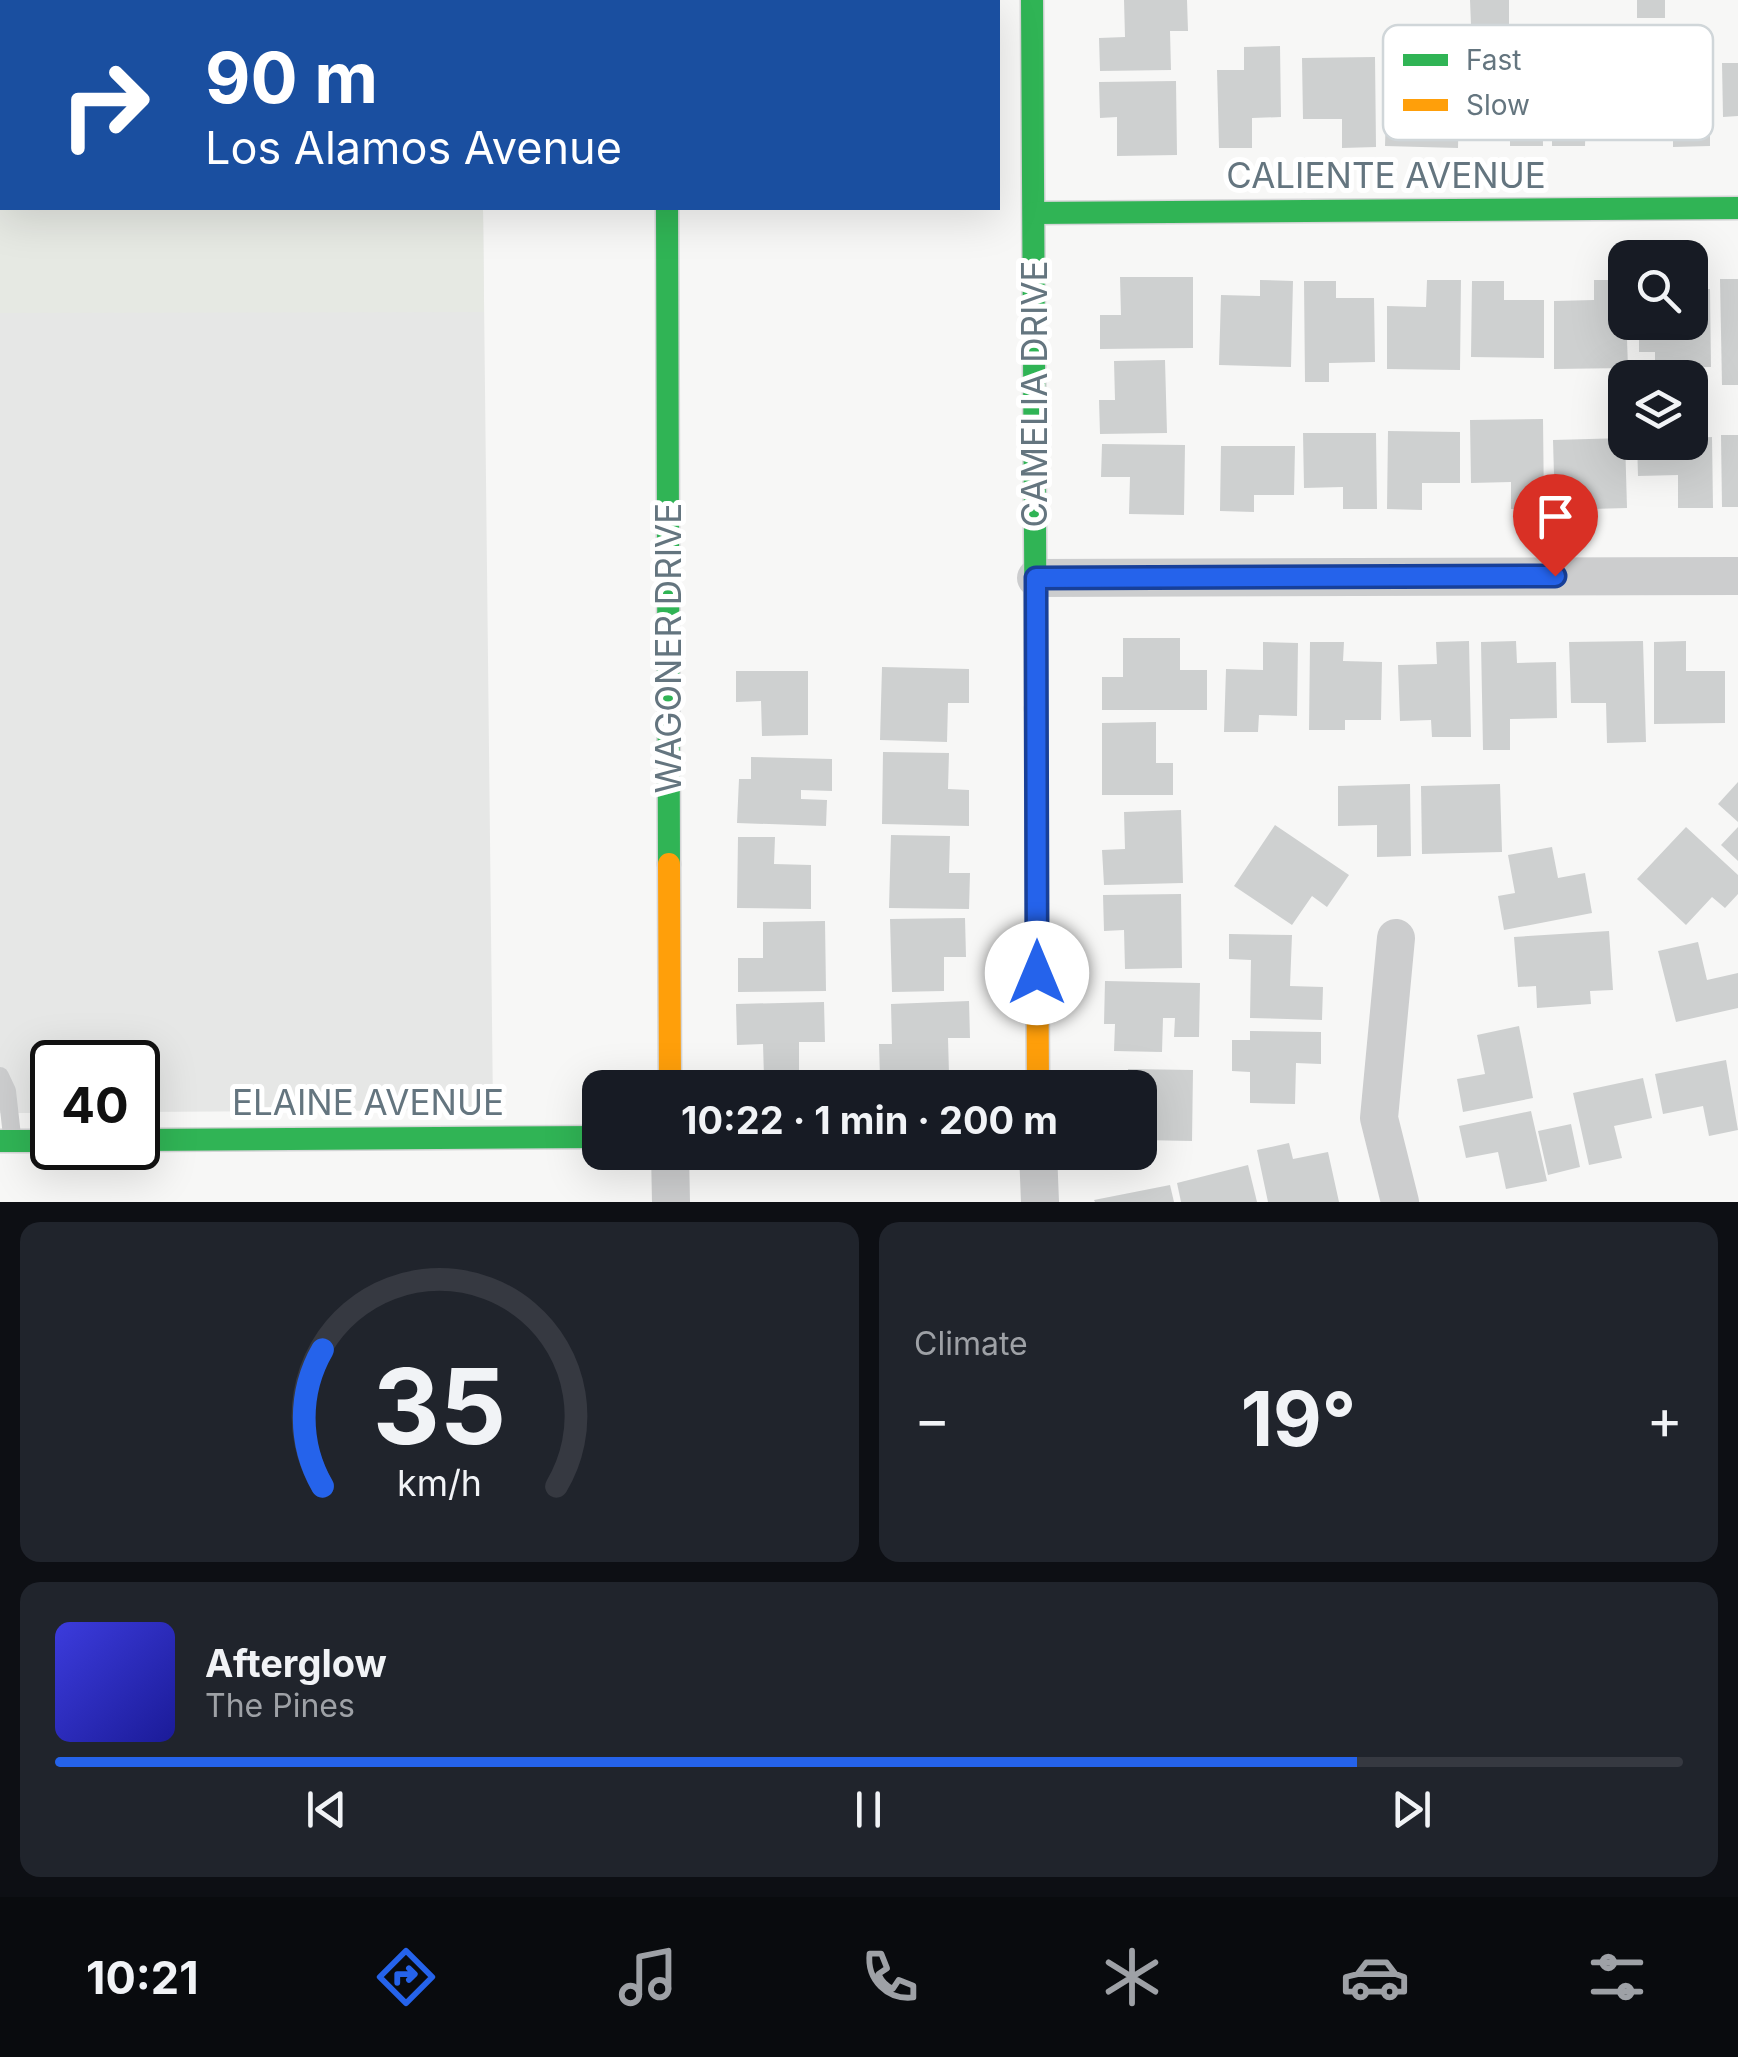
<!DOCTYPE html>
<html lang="en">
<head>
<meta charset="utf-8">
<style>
	:root { --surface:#171b24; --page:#20242c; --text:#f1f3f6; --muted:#9ea1a6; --line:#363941; --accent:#2563eb }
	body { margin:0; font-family:Inter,sans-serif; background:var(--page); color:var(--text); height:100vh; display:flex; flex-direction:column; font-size:38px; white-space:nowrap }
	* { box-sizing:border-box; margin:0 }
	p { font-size:32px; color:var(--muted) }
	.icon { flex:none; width:55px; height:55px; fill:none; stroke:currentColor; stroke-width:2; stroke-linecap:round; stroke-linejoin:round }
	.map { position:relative; height:1202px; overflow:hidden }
	.details { display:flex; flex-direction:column; gap:20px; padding:20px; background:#0d0f14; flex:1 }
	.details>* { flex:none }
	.guide { position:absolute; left:0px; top:0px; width:1000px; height:210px; box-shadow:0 10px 40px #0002; background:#1a4fa0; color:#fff; overflow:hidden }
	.fabs { position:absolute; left:1608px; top:240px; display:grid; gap:20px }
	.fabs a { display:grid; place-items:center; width:100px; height:100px; border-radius:20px; background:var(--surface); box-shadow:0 10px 40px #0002; font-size:50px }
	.speed { position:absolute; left:30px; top:1040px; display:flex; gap:20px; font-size:50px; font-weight:700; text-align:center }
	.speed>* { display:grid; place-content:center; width:130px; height:130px; border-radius:50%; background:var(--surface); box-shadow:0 10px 40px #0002; line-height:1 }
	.speed .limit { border:5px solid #111; border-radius:15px; background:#fff; color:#111 }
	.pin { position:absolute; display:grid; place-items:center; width:85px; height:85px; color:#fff; margin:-102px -42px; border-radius:50% 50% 50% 0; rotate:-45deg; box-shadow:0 0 10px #0007 }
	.pin .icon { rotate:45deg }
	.me { position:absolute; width:110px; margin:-55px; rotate:0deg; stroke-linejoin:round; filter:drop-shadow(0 0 8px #0008) }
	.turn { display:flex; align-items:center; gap:35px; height:210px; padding:0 40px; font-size:45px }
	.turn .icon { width:130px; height:130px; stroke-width:2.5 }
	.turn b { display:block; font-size:70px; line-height:85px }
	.big { font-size:75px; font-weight:700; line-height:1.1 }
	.details .tile { flex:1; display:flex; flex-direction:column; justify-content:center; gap:15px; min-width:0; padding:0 35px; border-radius:20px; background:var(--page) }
	.details .dial { align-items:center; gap:0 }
	.dial svg { height:260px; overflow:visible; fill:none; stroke:var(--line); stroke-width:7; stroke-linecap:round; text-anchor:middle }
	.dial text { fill:var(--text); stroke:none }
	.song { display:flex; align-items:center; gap:30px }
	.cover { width:120px; height:120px; border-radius:15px; background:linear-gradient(135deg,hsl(240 70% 55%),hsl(240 70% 35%)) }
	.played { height:10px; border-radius:5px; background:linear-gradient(90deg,var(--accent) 80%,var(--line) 80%) }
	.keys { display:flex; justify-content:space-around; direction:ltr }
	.heat { display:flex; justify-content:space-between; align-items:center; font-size:55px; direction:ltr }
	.details .tiles { flex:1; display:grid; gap:20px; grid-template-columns:1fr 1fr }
	.tile:last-child { grid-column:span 2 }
	.trip { position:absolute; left:582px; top:1070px; width:575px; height:100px; border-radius:20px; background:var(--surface); box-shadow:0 10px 40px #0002; font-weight:700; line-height:100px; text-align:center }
	.dock { display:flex; height:160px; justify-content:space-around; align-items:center; background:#090b0e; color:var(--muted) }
	.dock .icon { width:70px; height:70px }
	.dock .on { color:var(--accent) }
	.dock b { font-size:45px; color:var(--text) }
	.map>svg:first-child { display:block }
</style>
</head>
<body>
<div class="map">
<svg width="1738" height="1202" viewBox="0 0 1738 1202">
	<rect width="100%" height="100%" fill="#f7f7f6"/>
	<path fill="#e6e7e6" d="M 0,39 L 2,208 L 483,208 L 493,1110 L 138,1112 L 138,1062 L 52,1062 L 52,1113 L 0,1113 Z"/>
	<path fill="#e6e9e3" d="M 0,39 L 2,208 L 483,208 L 484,312 L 0,313 Z"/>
	<g fill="#ced0d0">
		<path d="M 1124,0 L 1187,0 L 1188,31 L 1170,31 L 1171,70 L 1100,71 L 1099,38 L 1125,37 Z"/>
		<path d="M 1470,0 L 1509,0 L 1509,24 L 1471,25 Z"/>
		<rect x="1637" y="0" width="28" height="18"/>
		<path d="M 1637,41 L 1673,41 L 1674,74 L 1710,73 L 1710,146 L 1673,147 L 1673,137 L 1638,138 Z"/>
		<path d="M 1280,46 L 1281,117 L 1252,118 L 1252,148 L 1219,148 L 1217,70 L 1244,70 L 1244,47 Z"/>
		<path d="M 1375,57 L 1376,147 L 1342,148 L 1342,119 L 1303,119 L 1302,58 Z"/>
		<path d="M 1425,57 L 1460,57 L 1458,148 L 1385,146 L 1387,75 L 1425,76 Z"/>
		<path d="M 1568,58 L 1626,58 L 1625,116 L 1586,116 L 1585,146 L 1552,146 L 1552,74 L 1568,74 Z"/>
		<path d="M 1722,63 L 1738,63 L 1738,116 L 1723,117 Z"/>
		<path d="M 1481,67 L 1542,67 L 1543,146 L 1510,146 L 1510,118 L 1482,118 Z"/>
		<path d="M 1176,81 L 1177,155 L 1117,156 L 1117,117 L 1100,118 L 1099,82 Z"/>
		<path d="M 1120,277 L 1193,277 L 1193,348 L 1100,349 L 1100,315 L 1121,315 Z"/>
		<path d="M 1720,279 L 1738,279 L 1738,385 L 1722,385 Z"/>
		<path d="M 1260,280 L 1293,281 L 1291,367 L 1219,365 L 1221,295 L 1260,296 Z"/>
		<path d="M 1427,280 L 1461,280 L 1460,370 L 1387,369 L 1387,306 L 1426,307 Z"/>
		<path d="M 1594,280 L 1625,280 L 1628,368 L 1554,369 L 1554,301 L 1594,300 Z"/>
		<path d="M 1304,281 L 1336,281 L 1336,298 L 1374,298 L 1375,362 L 1329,363 L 1329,382 L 1305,382 Z"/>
		<path d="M 1472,281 L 1504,281 L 1504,300 L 1544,300 L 1544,358 L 1471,357 Z"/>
		<path d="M 1690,289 L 1710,289 L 1711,367 L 1655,368 L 1655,352 L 1639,352 L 1639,322 L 1690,322 Z"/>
		<path d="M 1165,360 L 1167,433 L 1100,434 L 1099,400 L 1115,400 L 1114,361 Z"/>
		<path d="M 1543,419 L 1544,509 L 1511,509 L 1511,482 L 1471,483 L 1470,420 Z"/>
		<path d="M 1388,431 L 1460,432 L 1460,483 L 1422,483 L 1422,510 L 1387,509 Z"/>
		<path d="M 1303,433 L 1376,433 L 1377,509 L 1343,509 L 1343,487 L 1304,488 Z"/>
		<path d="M 1721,435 L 1738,435 L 1738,507 L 1722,507 Z"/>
		<path d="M 1712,437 L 1713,508 L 1678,508 L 1678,475 L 1638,476 L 1637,442 L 1690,442 L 1690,438 Z"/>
		<path d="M 1625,438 L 1627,508 L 1555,510 L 1553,440 Z"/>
		<path d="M 1102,444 L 1185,445 L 1184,515 L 1129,514 L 1130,477 L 1101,477 Z"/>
		<path d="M 1221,446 L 1295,446 L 1294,495 L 1254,495 L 1254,512 L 1220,511 Z"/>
		<path d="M 1123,638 L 1180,638 L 1180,670 L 1207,670 L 1207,710 L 1102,710 L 1102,677 L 1123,677 Z"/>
		<path d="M 1469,641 L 1471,737 L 1432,737 L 1431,720 L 1400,721 L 1398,665 L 1437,664 L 1436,642 Z"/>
		<path d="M 1516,641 L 1517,663 L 1556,662 L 1557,718 L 1510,719 L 1510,750 L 1483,750 L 1481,642 Z"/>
		<path d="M 1643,641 L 1646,742 L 1607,743 L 1606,703 L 1571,703 L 1569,642 Z"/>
		<path d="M 1686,641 L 1686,671 L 1725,671 L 1725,723 L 1654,724 L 1654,642 Z"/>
		<path d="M 1263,642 L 1298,643 L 1297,716 L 1259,715 L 1258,732 L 1224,732 L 1226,669 L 1263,670 Z"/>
		<path d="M 1310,642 L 1344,642 L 1343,661 L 1382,662 L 1381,720 L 1345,720 L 1345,730 L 1309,730 Z"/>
		<path d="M 882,667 L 969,669 L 969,703 L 948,703 L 947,742 L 880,740 Z"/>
		<path d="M 736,671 L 808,671 L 808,735 L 762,736 L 761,701 L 736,702 Z"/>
		<path d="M 1156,722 L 1156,763 L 1173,763 L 1173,795 L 1102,795 L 1102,723 Z"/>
		<path d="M 883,752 L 949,753 L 948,789 L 969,790 L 969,826 L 882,824 Z"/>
		<path d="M 751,757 L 832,759 L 832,791 L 801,790 L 801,799 L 827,800 L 826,826 L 737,823 L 739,779 L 751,779 Z"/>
		<path d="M 1738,782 L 1738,822 L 1718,804 Z"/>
		<path d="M 1410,784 L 1411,856 L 1377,857 L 1377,825 L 1338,826 L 1338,786 Z"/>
		<path d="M 1500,784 L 1502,852 L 1422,854 L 1421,786 Z"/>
		<path d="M 1181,810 L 1183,883 L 1104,885 L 1102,850 L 1125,849 L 1124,812 Z"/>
		<path d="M 1275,825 L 1349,875 L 1327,907 L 1312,896 L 1292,925 L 1234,886 Z"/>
		<path d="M 1686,827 L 1738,875 L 1738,894 L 1725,908 L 1712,897 L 1686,925 L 1637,879 Z"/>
		<path d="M 1738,827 L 1738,861 L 1721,845 Z"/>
		<path d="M 891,835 L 950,836 L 949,873 L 970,873 L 969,909 L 889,908 Z"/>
		<path d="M 738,837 L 775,837 L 774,864 L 811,865 L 811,909 L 737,908 Z"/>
		<path d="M 1552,847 L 1558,878 L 1585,873 L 1592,913 L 1504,930 L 1498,896 L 1515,893 L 1508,855 Z"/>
		<path d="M 1181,894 L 1182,968 L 1125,969 L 1124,930 L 1104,931 L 1103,895 Z"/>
		<path d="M 965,918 L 966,957 L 944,957 L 944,991 L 892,992 L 890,919 Z"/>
		<path d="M 825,921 L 826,991 L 738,992 L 738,958 L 763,958 L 763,922 Z"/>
		<path d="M 1609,931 L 1613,990 L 1590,991 L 1591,1004 L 1537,1008 L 1536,986 L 1518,987 L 1514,937 Z"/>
		<path d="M 1229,934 L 1292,935 L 1290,986 L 1323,987 L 1322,1020 L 1250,1018 L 1251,960 L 1229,959 Z"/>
		<path d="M 1698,942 L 1707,980 L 1738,973 L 1738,1008 L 1676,1022 L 1658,951 Z"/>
		<path d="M 1105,981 L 1200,983 L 1199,1037 L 1174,1037 L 1175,1018 L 1163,1018 L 1162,1052 L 1114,1051 L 1115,1024 L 1104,1024 Z"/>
		<path d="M 969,1001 L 970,1038 L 948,1038 L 949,1074 L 880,1077 L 879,1044 L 892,1044 L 891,1004 Z"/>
		<path d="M 824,1002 L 825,1042 L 799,1042 L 799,1077 L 764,1077 L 763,1044 L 737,1045 L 736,1004 Z"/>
		<path d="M 1519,1026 L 1533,1098 L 1463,1112 L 1457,1079 L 1485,1074 L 1477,1035 Z"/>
		<path d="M 1250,1031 L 1321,1032 L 1321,1064 L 1296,1063 L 1295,1104 L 1250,1103 L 1250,1072 L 1232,1071 L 1232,1040 L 1250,1040 Z"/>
		<path d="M 1726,1060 L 1738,1130 L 1709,1136 L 1703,1106 L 1663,1114 L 1655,1074 Z"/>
		<path d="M 1128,1069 L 1193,1070 L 1192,1141 L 1140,1140 L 1140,1088 L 1128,1088 Z"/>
		<path d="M 1643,1078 L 1652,1118 L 1614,1126 L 1622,1158 L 1589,1165 L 1573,1093 Z"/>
		<path d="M 1531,1111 L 1547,1181 L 1506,1189 L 1498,1152 L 1466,1158 L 1459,1126 Z"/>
		<path d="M 1571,1124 L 1580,1167 L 1548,1175 L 1538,1131 Z"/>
		<path d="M 1289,1143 L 1293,1159 L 1328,1152 L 1339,1202 L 1268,1202 L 1257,1150 Z"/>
		<path d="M 1248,1165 L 1257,1202 L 1181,1202 L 1177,1183 Z"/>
		<path d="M 1170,1185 L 1174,1202 L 1095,1202 L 1094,1200 Z"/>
	</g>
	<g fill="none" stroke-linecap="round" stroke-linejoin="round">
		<g stroke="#d4d5d6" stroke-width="25">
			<g id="fast">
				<path d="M 1032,0 L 1036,709"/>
				<path d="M 667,208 L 669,864"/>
				<path d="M 1034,213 L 1738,208"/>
				<path d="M 138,1140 L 600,1137"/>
				<path d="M 0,1141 L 52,1141"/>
			</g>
		</g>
		<g stroke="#d4d5d6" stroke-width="25">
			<g id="slow">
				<path d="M 1036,709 L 1038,1088"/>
				<path d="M 669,864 L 670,1088"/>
			</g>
		</g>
		<path stroke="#cccdce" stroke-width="18" d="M 0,1076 L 7,1091 L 12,1136"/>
		<g stroke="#cccdce" stroke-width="38">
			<path d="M 667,0 L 667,2"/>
			<path d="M 1036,578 L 1738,576"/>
			<path d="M 1396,938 L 1379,1118 L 1400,1202"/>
			<path d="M 670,1152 L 671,1202"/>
			<path d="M 1038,1152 L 1040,1202"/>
		</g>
		<use href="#fast" stroke="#30b455" stroke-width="22"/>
		<use href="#slow" stroke="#ff9f0a" stroke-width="22"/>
	</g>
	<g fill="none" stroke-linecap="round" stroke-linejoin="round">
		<g stroke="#184099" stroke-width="25">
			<path id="route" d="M 1037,973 L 1036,578 L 1555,576"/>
		</g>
		<use href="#route" stroke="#2563eb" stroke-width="18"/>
	</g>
	<g text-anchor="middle" stroke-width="10" stroke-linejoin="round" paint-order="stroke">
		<g font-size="35" fill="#64757f" stroke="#fff">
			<text x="1386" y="188">CALIENTE AVENUE</text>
			<text transform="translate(1035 394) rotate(-90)" y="12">CAMELIA DRIVE</text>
			<text transform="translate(669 648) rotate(-90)" y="12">WAGONER DRIVE</text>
			<text x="368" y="1115">ELAINE AVENUE</text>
		</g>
	</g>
	<rect x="1383" y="25" width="330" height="115" rx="15" fill="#fff" stroke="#d0d6d9" stroke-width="2.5"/>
	<rect x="1403" y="54" width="45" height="12" fill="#30b455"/>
	<rect x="1403" y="99" width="45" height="12" fill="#ff9f0a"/>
	<g font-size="28" fill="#64757f">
		<text x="1466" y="70">Fast</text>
		<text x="1466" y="115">Slow</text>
	</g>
</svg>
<div class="fabs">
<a><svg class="icon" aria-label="search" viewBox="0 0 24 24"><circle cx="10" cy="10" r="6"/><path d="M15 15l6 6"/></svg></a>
<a><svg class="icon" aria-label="layers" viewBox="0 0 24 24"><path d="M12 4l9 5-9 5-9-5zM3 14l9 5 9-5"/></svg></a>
</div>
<div class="speed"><div class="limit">40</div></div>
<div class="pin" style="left:1555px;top:576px;background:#d93025"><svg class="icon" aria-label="arrive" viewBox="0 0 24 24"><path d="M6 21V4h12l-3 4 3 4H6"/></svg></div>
<svg class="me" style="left:1037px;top:973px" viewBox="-20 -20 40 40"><circle r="19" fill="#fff"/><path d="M0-13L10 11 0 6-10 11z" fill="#2563eb"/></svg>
<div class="trip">10:22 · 1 min · 200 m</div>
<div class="guide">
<div class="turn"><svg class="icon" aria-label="right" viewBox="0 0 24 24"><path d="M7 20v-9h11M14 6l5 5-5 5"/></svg><div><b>90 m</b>Los Alamos Avenue</div></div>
</div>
</div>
<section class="details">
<div class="tiles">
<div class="tile dial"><svg viewBox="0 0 100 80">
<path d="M14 69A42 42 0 1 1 86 69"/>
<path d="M14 69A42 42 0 0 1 14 27" stroke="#2563eb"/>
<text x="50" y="56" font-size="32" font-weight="700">35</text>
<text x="50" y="72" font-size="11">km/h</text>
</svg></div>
<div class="tile"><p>Climate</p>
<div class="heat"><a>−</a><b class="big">19°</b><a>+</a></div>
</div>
<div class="tile">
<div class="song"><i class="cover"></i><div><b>Afterglow</b><p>The Pines</p></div></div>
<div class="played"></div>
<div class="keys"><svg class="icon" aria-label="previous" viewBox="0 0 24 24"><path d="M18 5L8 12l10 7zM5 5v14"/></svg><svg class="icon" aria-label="pause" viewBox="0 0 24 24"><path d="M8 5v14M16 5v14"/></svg><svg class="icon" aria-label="next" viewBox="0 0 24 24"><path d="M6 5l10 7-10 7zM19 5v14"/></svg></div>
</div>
</div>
</section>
<nav class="dock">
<b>10:21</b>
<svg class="icon on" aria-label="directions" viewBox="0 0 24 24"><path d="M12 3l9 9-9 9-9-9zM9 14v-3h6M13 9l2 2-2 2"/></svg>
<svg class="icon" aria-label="music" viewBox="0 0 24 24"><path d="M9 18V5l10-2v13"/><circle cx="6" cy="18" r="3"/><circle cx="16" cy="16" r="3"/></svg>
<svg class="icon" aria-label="phone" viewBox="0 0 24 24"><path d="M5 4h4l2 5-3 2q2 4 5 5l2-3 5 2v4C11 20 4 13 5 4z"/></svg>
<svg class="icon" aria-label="climate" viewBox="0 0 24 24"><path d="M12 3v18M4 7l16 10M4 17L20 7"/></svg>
<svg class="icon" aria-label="car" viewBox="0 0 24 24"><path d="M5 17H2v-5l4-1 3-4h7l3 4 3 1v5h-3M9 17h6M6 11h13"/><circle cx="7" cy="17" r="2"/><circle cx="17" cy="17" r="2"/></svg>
<svg class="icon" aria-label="filters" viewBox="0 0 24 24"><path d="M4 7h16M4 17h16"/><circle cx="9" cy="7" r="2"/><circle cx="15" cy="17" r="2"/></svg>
</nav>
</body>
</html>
